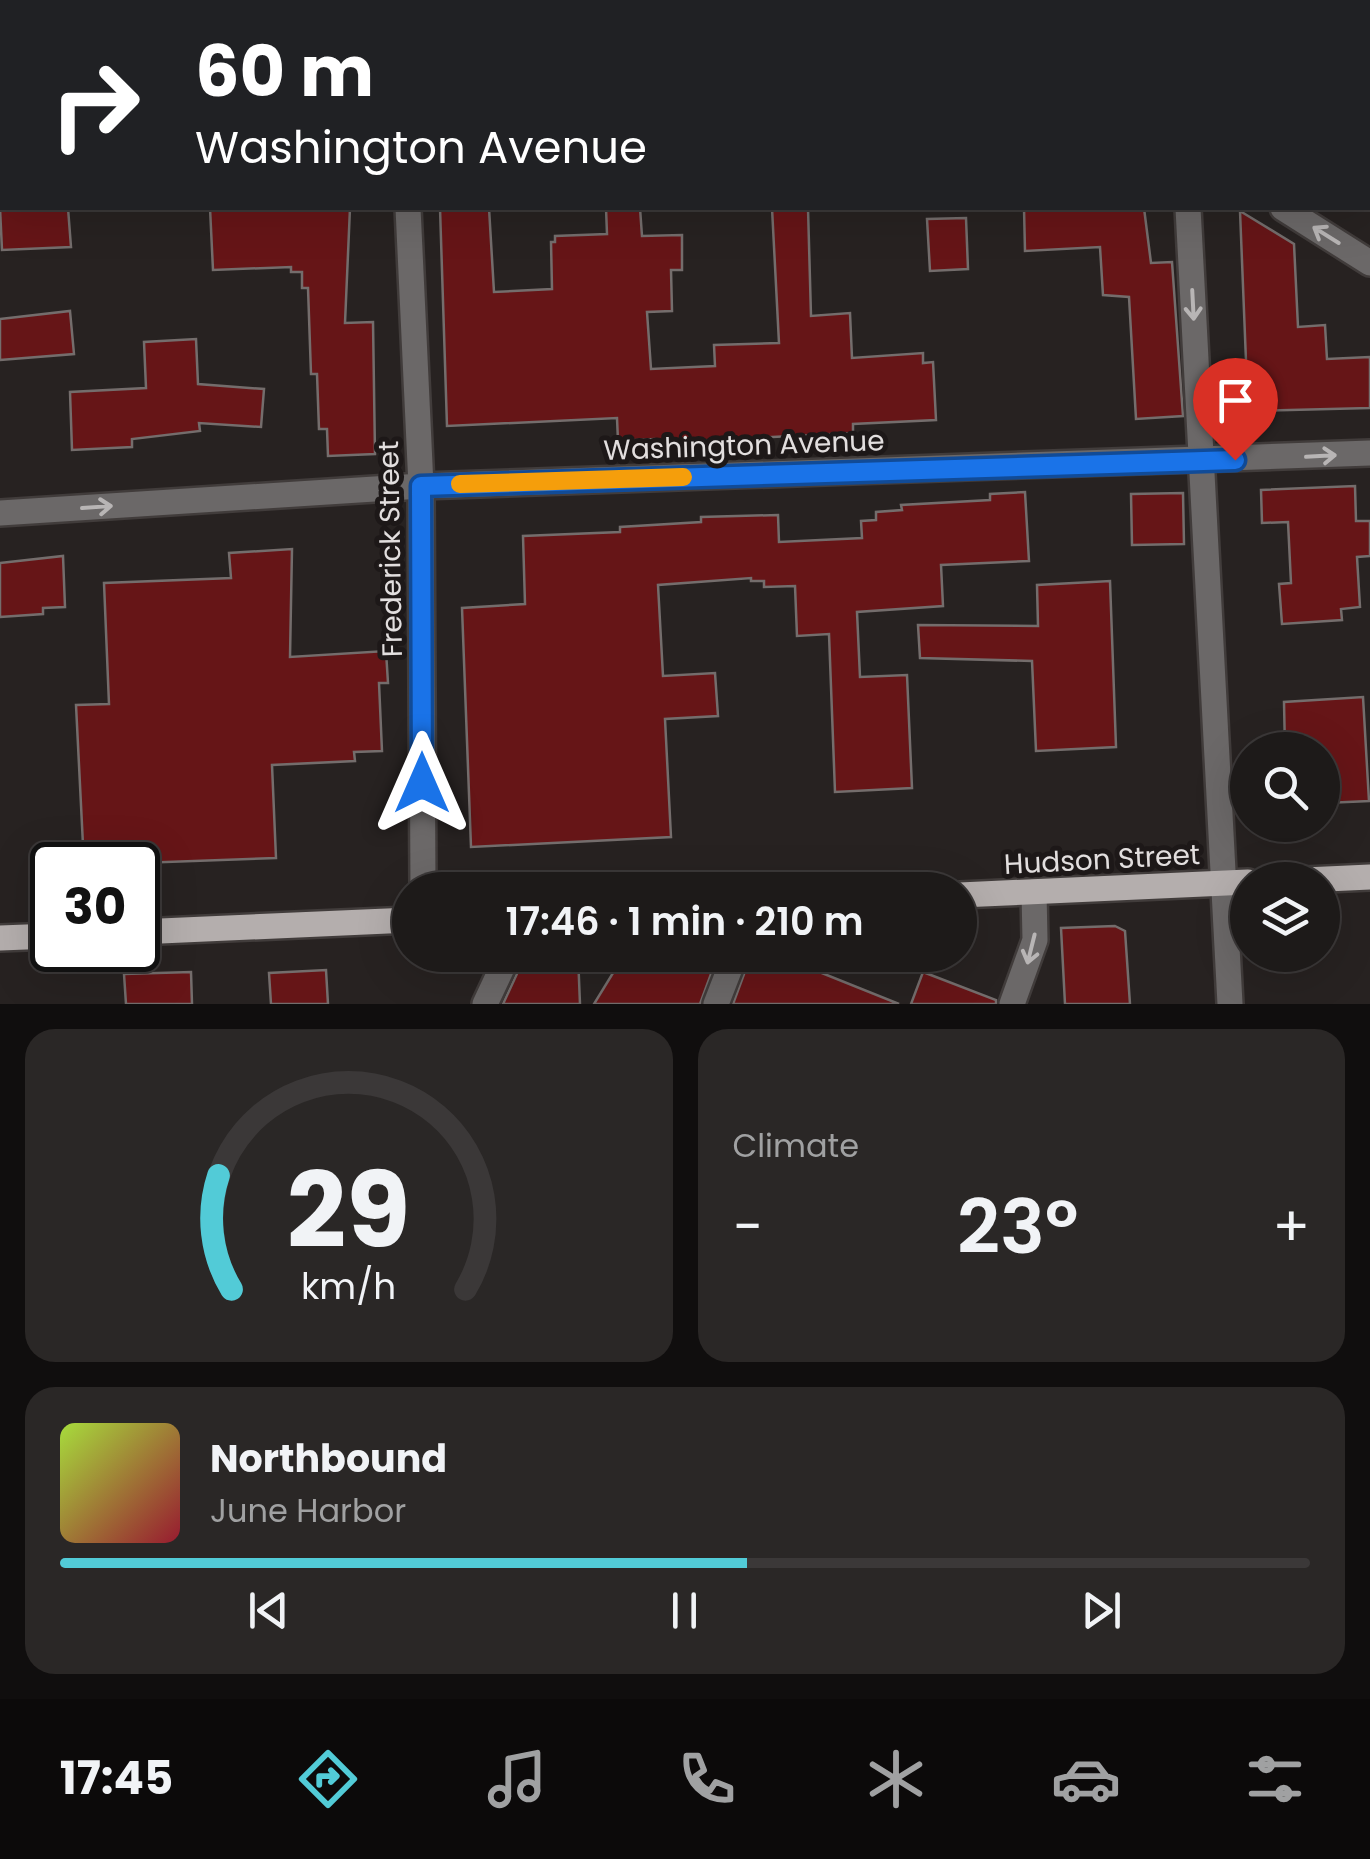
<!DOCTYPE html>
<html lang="en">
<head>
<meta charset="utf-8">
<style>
	:root { --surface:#1d1a19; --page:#2a2726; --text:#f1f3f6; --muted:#a0a1a2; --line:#3b3838; --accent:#52cbd7 }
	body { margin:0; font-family:Poppins,sans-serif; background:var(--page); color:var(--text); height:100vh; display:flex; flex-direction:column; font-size:38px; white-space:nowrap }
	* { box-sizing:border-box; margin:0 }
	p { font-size:32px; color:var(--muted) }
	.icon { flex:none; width:55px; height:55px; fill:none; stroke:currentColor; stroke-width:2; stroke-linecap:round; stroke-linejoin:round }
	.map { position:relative; height:1004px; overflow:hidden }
	.details { display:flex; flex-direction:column; gap:25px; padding:25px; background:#100e0e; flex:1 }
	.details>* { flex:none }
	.guide { position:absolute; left:0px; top:0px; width:1370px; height:210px; box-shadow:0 10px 40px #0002,0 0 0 2px var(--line); background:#202124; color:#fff; overflow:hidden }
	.fabs { position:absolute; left:1230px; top:732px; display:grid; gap:20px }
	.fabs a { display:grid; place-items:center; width:110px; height:110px; border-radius:50%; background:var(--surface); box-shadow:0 10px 40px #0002,0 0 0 2px var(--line); font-size:50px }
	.speed { position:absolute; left:30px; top:842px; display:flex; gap:20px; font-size:50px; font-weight:700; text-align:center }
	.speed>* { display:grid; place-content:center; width:130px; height:130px; border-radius:50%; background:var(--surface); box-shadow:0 10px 40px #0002,0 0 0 2px var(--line); line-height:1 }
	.speed .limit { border:5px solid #111; border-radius:15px; background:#fff; color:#111 }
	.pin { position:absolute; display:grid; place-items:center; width:85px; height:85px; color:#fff; margin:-102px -42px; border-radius:50% 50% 50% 0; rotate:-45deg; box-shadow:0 0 10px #0007 }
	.pin .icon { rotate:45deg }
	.me { position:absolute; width:110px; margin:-55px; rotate:0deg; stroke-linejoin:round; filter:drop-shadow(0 0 8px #0008) }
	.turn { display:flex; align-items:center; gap:35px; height:210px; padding:0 30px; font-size:45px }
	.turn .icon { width:130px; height:130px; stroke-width:2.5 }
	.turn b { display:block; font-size:70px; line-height:85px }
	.big { font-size:75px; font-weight:600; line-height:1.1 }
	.details .card { flex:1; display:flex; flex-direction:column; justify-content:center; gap:15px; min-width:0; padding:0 35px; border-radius:30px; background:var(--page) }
	.details .dial { align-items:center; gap:0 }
	.dial svg { height:260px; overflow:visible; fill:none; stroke:var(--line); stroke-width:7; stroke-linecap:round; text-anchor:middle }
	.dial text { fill:var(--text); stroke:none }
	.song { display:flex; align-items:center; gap:30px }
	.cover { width:120px; height:120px; border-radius:15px; background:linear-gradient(135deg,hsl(80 70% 55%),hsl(350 70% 35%)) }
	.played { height:10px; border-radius:5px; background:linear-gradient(90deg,var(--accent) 55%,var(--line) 55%) }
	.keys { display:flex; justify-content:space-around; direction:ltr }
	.heat { display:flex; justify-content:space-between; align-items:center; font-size:55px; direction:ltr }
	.details .tiles { flex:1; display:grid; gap:25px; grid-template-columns:1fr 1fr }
	.card:last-child { grid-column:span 2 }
	.trip { position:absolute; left:392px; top:872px; width:585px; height:100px; border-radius:50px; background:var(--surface); box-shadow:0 10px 40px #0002,0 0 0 2px var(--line); font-weight:600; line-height:100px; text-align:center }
	.menu { display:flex; height:160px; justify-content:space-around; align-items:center; background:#0c0a0a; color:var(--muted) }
	.menu .icon { width:70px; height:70px }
	.menu .current { color:var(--accent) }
	.menu b { font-size:45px; color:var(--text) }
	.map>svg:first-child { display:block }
</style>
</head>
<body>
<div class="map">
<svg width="1370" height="1004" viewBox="0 0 1370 1004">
	<rect width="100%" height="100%" fill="#272221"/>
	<g fill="#661517" stroke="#746d6c" stroke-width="2.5">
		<path d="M 0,208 L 68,208 L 71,247 L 2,250 Z"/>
		<path d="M 210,208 L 350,208 L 345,323 L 373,322 L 375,454 L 328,456 L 327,429 L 319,429 L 317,374 L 311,374 L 308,288 L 302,288 L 302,272 L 291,272 L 291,267 L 213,270 Z"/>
		<path d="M 440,208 L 489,208 L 494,292 L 552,289 L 551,242 L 555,242 L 555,236 L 607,234 L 606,208 L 640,208 L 642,236 L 682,235 L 682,270 L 671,270 L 672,311 L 647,312 L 651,369 L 715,366 L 714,345 L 779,343 L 772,208 L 808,208 L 811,316 L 850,313 L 852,358 L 923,353 L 923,363 L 933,362 L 936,420 L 853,424 L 853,433 L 654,443 L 654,439 L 618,441 L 617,418 L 447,426 Z"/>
		<path d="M 1024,208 L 1144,208 L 1151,263 L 1172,262 L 1183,416 L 1136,419 L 1129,297 L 1103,295 L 1100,247 L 1025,251 Z"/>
		<path d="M 1240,211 L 1294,244 L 1298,327 L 1325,325 L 1327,359 L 1370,357 L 1370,408 L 1248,411 Z"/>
		<path d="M 966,218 L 968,269 L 930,271 L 927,219 Z"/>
		<path d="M 70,311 L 74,354 L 0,360 L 0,319 Z"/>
		<path d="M 196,339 L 198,384 L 264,389 L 261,427 L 199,423 L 200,431 L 132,439 L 132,447 L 72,450 L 70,392 L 146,388 L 144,342 Z"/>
		<path d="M 1355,486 L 1356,521 L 1370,521 L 1370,556 L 1357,557 L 1360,607 L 1341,609 L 1342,620 L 1282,624 L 1279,584 L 1291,583 L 1288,522 L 1262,523 L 1261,490 Z"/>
		<path d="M 1025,492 L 1029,561 L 941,565 L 943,606 L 857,612 L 860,677 L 907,675 L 912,788 L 835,792 L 829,634 L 797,636 L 795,586 L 764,587 L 764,581 L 751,581 L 751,578 L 658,585 L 663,676 L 715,673 L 718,716 L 665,719 L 671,837 L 471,847 L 462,608 L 525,604 L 523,536 L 620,532 L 620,527 L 701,522 L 701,517 L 778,515 L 779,542 L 862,538 L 861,521 L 876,520 L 876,512 L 902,510 L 901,505 L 990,500 L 990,494 Z"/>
		<path d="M 1183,493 L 1184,544 L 1132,545 L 1131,494 Z"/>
		<path d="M 292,549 L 290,657 L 386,651 L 388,683 L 379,683 L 382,751 L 354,752 L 355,761 L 272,765 L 276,858 L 84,865 L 76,705 L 109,704 L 104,583 L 231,578 L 229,553 Z"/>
		<path d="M 63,556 L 65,607 L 43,608 L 43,614 L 0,617 L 0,563 Z"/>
		<path d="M 1110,581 L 1116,747 L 1036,751 L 1032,661 L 920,658 L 918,625 L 1038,626 L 1037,585 Z"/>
		<path d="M 1363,697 L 1369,801 L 1326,803 L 1323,750 L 1285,750 L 1284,702 Z"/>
		<path d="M 1115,926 L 1125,931 L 1130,1004 L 1065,1004 L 1061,928 Z"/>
		<path d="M 560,955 L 578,955 L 580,1004 L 503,1004 L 521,965 L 542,964 L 542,956 Z"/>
		<path d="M 624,955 L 718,955 L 700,1004 L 594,1004 Z"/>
		<path d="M 751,955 L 777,955 L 899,1004 L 733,1004 Z"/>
		<path d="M 326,970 L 328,1004 L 271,1004 L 269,973 Z"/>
		<path d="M 191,972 L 192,1004 L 126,1004 L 124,974 Z"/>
		<path d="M 923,972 L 996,1000 L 996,1004 L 911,1004 Z"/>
	</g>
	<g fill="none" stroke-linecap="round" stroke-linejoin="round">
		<g stroke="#413c3b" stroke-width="30">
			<g id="minor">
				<path d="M 397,0 L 397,2"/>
				<path d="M 723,2 L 723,0"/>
				<path d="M 1368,44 L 1370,39"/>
				<path d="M 0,120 L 2,119"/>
				<path d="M 408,208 L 421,486 L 423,890"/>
				<path d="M 1188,208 L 1230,1004"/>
				<path d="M 1283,208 L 1370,263"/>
				<path d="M 0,513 L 421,486 L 1370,453"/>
				<path d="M 485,1004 L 508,955"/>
				<path d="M 716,1004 L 735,955"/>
				<path d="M 1012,1004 L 1035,940 L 1034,892"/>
			</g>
		</g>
		<g stroke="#413c3b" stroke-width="30">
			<g id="major">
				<path d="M 1305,880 L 1370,877"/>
				<path d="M 960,895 L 1248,882"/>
				<path d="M 138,932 L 410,920"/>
				<path d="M 0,938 L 52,936"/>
			</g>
		</g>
		<use href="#minor" stroke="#6b6868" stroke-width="25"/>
		<use href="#major" stroke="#b4aead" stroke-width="25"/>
	</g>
	<defs><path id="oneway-shaft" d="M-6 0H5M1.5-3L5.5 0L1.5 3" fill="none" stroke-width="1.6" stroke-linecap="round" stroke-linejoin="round" transform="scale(2.5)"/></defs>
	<g stroke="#b8b5b5">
		<use href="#oneway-shaft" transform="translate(1326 235) rotate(-148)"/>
		<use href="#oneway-shaft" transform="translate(1193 305) rotate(87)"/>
		<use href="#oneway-shaft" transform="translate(1321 456) rotate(-3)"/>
		<use href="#oneway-shaft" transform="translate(97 507) rotate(-4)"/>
		<use href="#oneway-shaft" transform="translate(1031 949) rotate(104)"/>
	</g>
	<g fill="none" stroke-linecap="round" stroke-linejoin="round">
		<g stroke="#114b97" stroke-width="25">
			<path id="route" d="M 422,783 L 421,486 L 1235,460"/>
		</g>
		<use href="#route" stroke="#1a73e8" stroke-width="18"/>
		<path stroke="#f59e0b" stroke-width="18" d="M 460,484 L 683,477"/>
	</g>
	<g text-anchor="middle" stroke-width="10" stroke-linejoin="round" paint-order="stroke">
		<g font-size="28" fill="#e2dede" stroke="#1d1818">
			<text transform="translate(744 445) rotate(-2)" y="10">Washington Avenue</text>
			<text transform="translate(390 549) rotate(-91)" y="10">Frederick Street</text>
			<text transform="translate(1102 859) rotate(-3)" y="10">Hudson Street</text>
		</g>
	</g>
</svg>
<div class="fabs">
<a><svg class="icon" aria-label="search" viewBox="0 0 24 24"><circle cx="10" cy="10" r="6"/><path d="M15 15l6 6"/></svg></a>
<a><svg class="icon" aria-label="layers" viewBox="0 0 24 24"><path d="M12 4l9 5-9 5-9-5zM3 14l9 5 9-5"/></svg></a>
</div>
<div class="speed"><div class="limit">30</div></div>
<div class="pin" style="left:1235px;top:460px;background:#d93025"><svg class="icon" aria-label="arrive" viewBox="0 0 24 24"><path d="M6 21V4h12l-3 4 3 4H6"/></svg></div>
<svg class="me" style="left:422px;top:783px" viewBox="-20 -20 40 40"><path d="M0-17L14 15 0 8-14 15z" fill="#1a73e8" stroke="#fff" stroke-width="4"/></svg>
<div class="trip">17:46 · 1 min · 210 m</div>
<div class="guide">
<div class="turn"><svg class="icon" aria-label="right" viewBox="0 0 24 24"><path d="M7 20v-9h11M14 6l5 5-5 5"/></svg><div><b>60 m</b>Washington Avenue</div></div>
</div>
</div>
<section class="details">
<div class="tiles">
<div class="card dial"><svg viewBox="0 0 100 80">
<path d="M14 69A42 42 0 1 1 86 69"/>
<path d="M14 69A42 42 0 0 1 10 34" stroke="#52cbd7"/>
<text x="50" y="56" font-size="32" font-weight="700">29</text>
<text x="50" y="72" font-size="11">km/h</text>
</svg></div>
<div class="card"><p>Climate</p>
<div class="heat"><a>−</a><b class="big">23°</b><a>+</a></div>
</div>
<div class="card">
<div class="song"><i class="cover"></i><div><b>Northbound</b><p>June Harbor</p></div></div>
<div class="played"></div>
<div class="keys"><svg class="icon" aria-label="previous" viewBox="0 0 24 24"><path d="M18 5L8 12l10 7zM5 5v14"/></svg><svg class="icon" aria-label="pause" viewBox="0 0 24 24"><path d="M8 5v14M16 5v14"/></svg><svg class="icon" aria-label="next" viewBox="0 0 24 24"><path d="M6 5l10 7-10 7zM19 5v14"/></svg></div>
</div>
</div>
</section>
<nav class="menu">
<b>17:45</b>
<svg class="icon current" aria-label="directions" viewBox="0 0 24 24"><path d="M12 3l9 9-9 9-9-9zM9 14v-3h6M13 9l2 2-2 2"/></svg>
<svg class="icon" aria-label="music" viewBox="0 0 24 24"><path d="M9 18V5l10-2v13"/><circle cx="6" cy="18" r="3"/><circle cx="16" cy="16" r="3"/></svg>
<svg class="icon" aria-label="phone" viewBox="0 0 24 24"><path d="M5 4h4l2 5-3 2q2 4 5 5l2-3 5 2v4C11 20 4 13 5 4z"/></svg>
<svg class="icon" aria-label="climate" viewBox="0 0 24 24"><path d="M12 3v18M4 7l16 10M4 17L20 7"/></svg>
<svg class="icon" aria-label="car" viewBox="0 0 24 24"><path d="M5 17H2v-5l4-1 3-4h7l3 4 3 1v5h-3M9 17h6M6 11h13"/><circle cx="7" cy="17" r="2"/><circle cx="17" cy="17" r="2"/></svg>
<svg class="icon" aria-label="filters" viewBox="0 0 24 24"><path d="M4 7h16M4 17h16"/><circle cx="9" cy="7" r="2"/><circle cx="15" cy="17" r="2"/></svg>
</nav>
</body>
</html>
